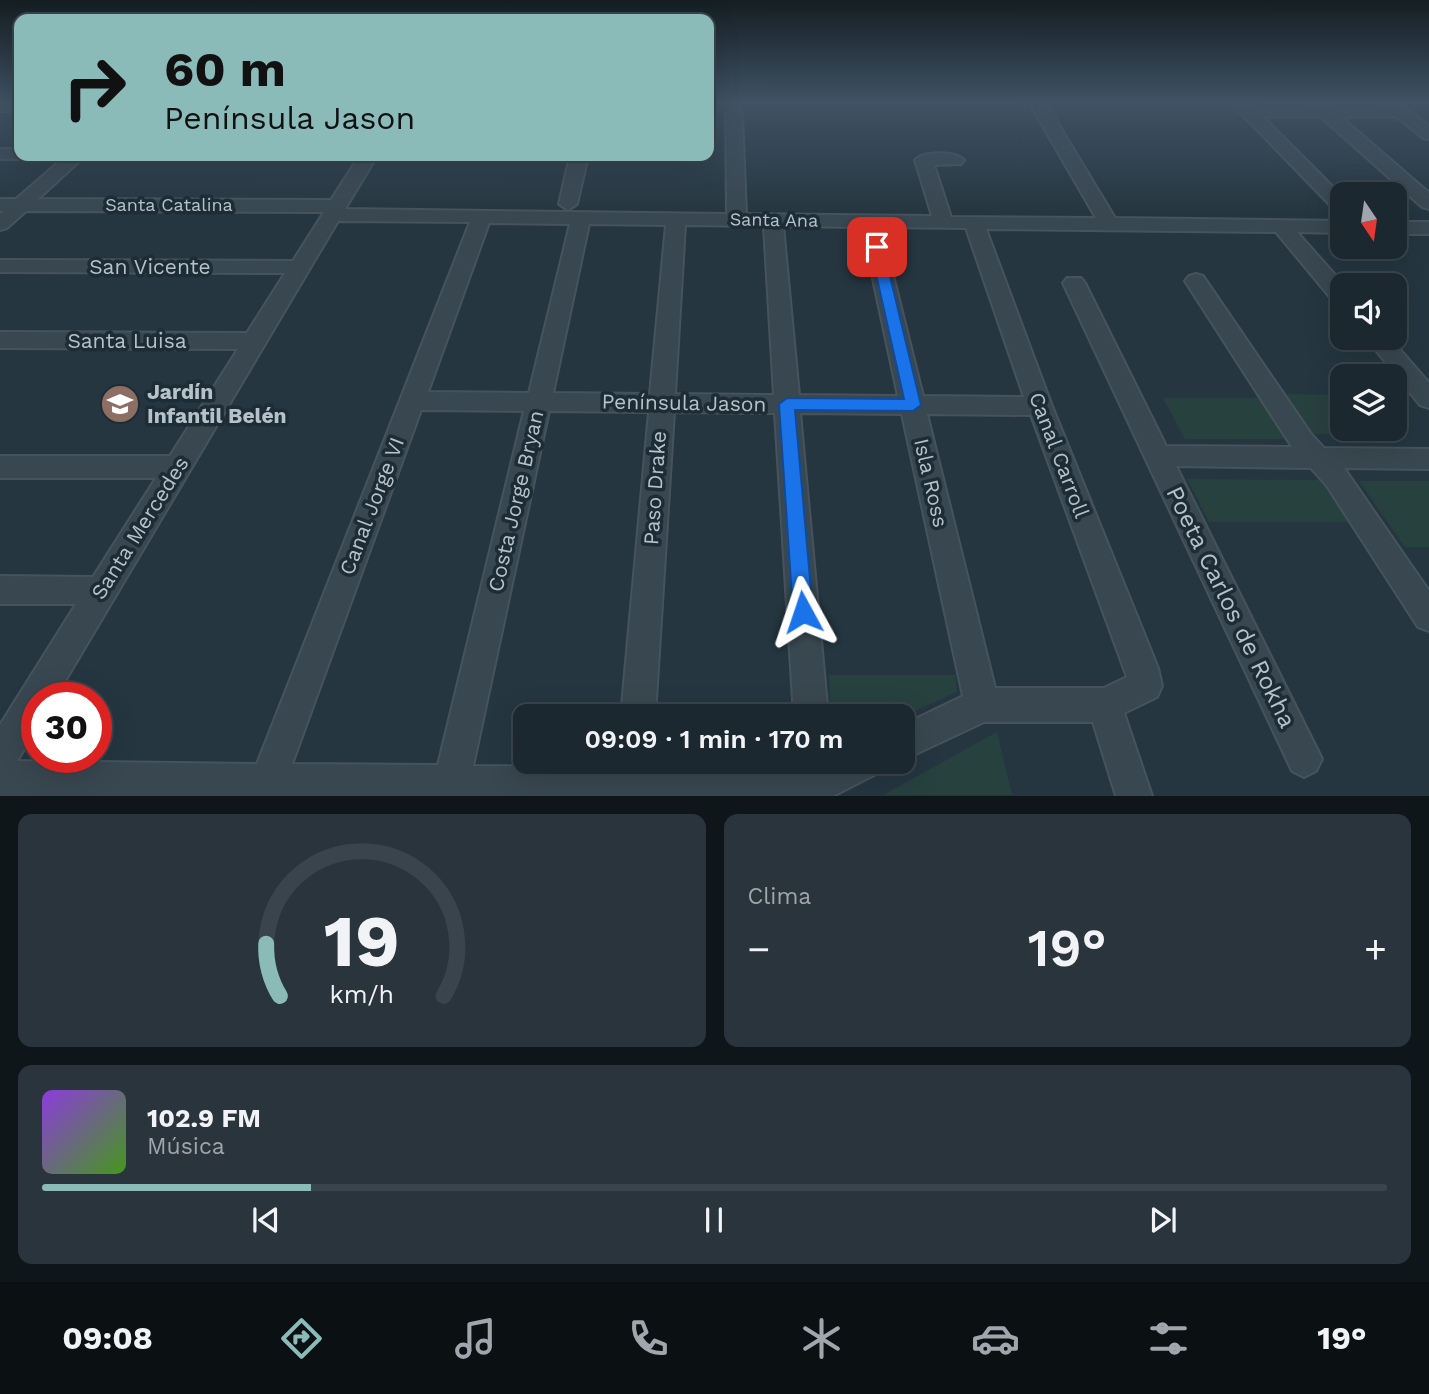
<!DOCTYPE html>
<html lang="es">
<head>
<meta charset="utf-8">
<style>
	:root { --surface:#1c2830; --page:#29343c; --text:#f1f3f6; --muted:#a0a6ab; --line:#3a444c; --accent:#8bbbb9 }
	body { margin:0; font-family:"Work Sans",sans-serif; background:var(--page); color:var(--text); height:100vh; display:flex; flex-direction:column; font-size:26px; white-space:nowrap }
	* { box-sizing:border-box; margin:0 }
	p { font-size:23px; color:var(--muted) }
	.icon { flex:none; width:38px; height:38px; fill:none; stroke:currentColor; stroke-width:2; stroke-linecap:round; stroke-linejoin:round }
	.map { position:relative; height:796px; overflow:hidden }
	.details { display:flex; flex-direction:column; gap:18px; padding:18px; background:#0f161a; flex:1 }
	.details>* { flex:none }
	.banner { position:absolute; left:14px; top:14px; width:700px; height:147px; border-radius:14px; box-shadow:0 7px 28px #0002,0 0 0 2px var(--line); background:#8bbbb9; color:#111; overflow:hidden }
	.needle { width:46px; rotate:167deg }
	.controls { position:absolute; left:1330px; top:182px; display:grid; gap:14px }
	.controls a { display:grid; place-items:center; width:77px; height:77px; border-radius:14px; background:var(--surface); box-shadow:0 7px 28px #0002,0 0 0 2px var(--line); font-size:35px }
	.speed { position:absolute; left:21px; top:682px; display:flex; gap:14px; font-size:35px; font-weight:700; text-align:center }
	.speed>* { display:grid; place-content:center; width:91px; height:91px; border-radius:50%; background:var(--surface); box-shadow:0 7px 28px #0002,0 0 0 2px var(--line); line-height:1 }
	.speed .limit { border:10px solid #d22; background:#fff; color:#111 }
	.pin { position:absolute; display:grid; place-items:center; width:60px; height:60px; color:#fff; margin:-30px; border-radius:14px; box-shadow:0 4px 10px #0006 }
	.me { position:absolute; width:77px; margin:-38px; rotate:355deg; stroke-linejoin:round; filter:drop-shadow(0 0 5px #0008) }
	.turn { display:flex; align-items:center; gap:24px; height:147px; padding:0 35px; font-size:32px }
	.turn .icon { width:91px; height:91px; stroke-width:2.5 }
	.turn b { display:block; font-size:49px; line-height:60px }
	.big { font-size:52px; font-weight:600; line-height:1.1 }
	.details .widget { flex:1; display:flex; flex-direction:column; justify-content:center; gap:10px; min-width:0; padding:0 24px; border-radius:14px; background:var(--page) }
	.details .dial { align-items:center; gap:0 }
	.dial svg { height:182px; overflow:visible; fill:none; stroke:var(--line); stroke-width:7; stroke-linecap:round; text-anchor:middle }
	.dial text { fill:var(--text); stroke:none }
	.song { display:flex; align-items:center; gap:21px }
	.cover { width:84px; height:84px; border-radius:10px; background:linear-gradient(135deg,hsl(270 70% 55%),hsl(100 70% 35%)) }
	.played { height:7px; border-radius:4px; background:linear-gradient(90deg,var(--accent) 20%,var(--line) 20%) }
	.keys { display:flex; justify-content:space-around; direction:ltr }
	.heat { display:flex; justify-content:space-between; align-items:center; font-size:38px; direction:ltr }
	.details .tiles { flex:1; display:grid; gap:18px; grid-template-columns:1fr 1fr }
	.widget:last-child { grid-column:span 2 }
	.trip { position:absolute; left:513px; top:704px; width:402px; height:70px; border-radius:14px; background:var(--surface); box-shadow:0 7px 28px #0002,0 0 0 2px var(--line); font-weight:600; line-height:70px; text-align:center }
	.menu { display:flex; height:112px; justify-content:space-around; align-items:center; background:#0b1013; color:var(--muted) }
	.menu .icon { width:49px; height:49px }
	.menu .active { color:var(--accent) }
	.menu b { font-size:32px; color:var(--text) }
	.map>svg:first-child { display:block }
</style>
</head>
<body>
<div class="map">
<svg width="1429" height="796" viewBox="0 0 1429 796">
	<rect width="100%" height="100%" fill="#253640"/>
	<g fill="#27413f">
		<path d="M 1286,394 L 1338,395 L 1342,400 L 1342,429 L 1363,429 L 1367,435 L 1312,434 Z"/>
		<path d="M 1163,398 L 1259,398 L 1285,439 L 1185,439 Z"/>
		<path d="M 1187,479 L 1323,480 L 1350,522 L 1209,522 Z"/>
		<path d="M 1359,481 L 1429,481 L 1429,547 L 1405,547 Z"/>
		<path d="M 829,675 L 955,675 L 957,692 L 903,716 L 830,716 Z"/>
		<path d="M 997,732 L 1012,795 L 883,795 Z"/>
	</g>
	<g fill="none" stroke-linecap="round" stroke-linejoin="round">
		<g stroke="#46535c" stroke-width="4">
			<g id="minor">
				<rect x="0" y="102" width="19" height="9"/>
				<path d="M 1029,102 L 1045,102 L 1115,218 L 1342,221 L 1342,233 L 1297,232 L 1344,285 L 1342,304 L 1334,302 L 1276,232 L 986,229 L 1052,406 L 1158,668 L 1162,686 L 1157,697 L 1124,713 L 1152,796 L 1116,796 L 1093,722 L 984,722 L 903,760 L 903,725 L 963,696 L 902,414 L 800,413 L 828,716 L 794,716 L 775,413 L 674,412 L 655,716 L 621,716 L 649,412 L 549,411 L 473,766 L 793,769 L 814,767 L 827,761 L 884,761 L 878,773 L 833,796 L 0,796 L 0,725 L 76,604 L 0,604 L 0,576 L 93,577 L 156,478 L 0,478 L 0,456 L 170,456 L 238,349 L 0,348 L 0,332 L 247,333 L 285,273 L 0,272 L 0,260 L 293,261 L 324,212 L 26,211 L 7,228 L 0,230 L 0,214 L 4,211 L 0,211 L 0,199 L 16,199 L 66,156 L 85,156 L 38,199 L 331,200 L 356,161 L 256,161 L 247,156 L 377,156 L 345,209 L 727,214 L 726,113 L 734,108 L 742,113 L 746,214 L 932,216 L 915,160 C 924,151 955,151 964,160 L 961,164 L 934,165 L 951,217 L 1096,218 ZM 338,221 L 470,222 L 257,764 L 17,761 L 37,728 L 37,698 L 55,698 ZM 489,223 L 570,224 L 529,393 L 428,392 ZM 589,224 L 666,225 L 650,394 L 553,393 ZM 685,225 L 764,226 L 774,395 L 675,394 ZM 783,226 L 862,227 L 898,396 L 799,395 ZM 881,227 L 966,228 L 1024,397 L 923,396 ZM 421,410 L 524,411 L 438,765 L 292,764 ZM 927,414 L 1031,415 L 1127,677 L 1104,688 L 995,688 Z"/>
				<path d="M 1236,102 L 1248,102 L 1253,107 L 1310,107 L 1306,102 L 1323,102 L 1329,107 L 1385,107 L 1380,102 L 1398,102 L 1429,126 L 1429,139 L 1423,138 L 1397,117 L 1341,117 L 1429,193 L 1429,209 L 1422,207 L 1321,117 L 1263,117 L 1342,196 L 1342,212 L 1335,210 L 1236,108 L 1234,105 Z"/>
				<path d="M 0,149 L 19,149 L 19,156 L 26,156 L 19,159 L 0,159 Z"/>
				<path d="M 570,156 L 588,156 L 577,204 L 568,210 L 559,204 Z"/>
				<rect x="1395" y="222" width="34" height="12"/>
				<path d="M 1196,274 L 1203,276 L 1311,434 L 1324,448 L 1429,449 L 1429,469 L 1344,468 L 1429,591 L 1429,631 L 1418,627 L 1327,486 L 1311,468 L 1176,466 L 1322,759 L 1316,771 L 1304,777 L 1292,771 L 1063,283 L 1067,278 L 1081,278 L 1085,283 L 1166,446 L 1292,447 L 1185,281 L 1189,276 Z"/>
				<path d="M 1366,338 L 1390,338 L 1429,383 L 1429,408 L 1420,405 Z"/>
			</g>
		</g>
		<use href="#minor" fill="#394750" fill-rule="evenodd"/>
	</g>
	<linearGradient id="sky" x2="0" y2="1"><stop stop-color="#141e23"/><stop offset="0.48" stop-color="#405264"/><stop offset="1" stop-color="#405264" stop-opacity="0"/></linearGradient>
	<rect width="1429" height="213" fill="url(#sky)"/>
	<path fill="#1a73e8" stroke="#114b97" stroke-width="2" d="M 877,244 L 883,247 L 921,405 L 913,411 L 795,410 L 813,612 L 810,618 L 803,621 L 796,618 L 793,612 L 779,404 L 787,398 L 904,399 L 870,247 Z"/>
	<defs>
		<g id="school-disc" transform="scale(2.0125)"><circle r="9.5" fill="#8d6e63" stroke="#1e2c35"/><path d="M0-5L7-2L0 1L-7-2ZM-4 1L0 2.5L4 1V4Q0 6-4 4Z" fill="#fff"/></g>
	</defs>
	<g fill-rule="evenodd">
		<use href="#school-disc" x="120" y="404"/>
	</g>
	<g text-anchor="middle" stroke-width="7" stroke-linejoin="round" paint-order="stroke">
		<g font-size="18" fill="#b6c2ca" stroke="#1e2c35">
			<text x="169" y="211">Santa Catalina</text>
			<text transform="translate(774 220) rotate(1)" y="6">Santa Ana</text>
		</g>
		<g font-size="21" fill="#b6c2ca" stroke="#1e2c35">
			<text x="150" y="274">San Vicente</text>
			<text x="127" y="348">Santa Luisa</text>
			<text transform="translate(684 403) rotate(1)" y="7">Península Jason</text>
			<text transform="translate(1059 455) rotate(69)" y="7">Canal Carroll</text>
			<text transform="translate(931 483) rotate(77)" y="7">Isla Ross</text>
			<text transform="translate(655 488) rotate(-86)" y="7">Paso Drake</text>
			<text transform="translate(516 501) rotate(-77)" y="7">Costa Jorge Bryan</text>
			<text transform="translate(372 506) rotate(-69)" y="7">Canal Jorge VI</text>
			<text transform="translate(140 528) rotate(-58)" y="7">Santa Mercedes</text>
		</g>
		<g font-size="21" font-weight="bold" fill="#b6c2ca" stroke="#1e2c35" text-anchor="start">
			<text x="147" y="399">Jardín<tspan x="147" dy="24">Infantil Belén</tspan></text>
		</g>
		<g font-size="24" fill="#b6c2ca" stroke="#1e2c35">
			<text transform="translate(1231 607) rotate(64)" y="8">Poeta Carlos de Rokha</text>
		</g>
	</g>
</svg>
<div class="controls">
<a><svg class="needle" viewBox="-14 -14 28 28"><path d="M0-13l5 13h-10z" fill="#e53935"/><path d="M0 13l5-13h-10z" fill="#a0a6ab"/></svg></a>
<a><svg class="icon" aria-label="sound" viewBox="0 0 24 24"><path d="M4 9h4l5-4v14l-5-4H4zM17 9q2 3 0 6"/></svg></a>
<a><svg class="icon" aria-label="layers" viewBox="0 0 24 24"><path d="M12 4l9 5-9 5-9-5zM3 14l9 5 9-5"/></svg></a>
</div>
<div class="speed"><div class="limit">30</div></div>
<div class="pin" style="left:877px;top:247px;background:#d93025"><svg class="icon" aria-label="arrive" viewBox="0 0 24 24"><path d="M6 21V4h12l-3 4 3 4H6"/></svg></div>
<svg class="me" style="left:803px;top:612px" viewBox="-20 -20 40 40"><path d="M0-17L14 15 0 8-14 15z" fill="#1a73e8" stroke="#fff" stroke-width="4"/></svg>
<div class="trip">09:09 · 1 min · 170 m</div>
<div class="banner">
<div class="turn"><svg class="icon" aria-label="right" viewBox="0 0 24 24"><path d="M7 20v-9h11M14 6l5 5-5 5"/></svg><div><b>60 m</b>Península Jason</div></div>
</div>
</div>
<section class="details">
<div class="tiles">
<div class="widget dial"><svg viewBox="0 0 100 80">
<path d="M14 69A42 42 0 1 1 86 69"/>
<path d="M14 69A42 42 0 0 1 8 46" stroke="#8bbbb9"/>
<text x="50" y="56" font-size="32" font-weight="700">19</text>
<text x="50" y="72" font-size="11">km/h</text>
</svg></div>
<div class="widget"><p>Clima</p>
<div class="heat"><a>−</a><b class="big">19°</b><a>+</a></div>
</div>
<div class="widget">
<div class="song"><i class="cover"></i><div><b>102.9 FM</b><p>Música</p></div></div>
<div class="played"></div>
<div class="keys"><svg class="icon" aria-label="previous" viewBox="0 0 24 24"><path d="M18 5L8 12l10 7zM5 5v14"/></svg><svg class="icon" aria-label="pause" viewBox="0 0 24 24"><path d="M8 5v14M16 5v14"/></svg><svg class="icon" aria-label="next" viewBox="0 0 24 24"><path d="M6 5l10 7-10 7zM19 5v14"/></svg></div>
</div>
</div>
</section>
<nav class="menu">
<b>09:08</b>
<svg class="icon active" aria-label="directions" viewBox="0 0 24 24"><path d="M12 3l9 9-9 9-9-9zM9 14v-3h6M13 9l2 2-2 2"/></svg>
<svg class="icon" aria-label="music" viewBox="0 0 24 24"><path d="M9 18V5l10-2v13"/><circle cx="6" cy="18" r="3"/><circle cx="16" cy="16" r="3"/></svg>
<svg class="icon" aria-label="phone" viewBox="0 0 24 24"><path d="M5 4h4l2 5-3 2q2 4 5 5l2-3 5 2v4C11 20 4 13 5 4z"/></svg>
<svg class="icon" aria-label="climate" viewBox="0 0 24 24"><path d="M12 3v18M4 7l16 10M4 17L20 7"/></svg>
<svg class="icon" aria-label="car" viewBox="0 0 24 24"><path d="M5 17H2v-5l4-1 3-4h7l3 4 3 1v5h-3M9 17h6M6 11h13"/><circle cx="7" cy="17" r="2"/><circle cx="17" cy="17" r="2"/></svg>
<svg class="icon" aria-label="filters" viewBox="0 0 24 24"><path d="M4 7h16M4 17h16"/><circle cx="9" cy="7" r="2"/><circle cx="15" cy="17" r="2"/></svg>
<b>19°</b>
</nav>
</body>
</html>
